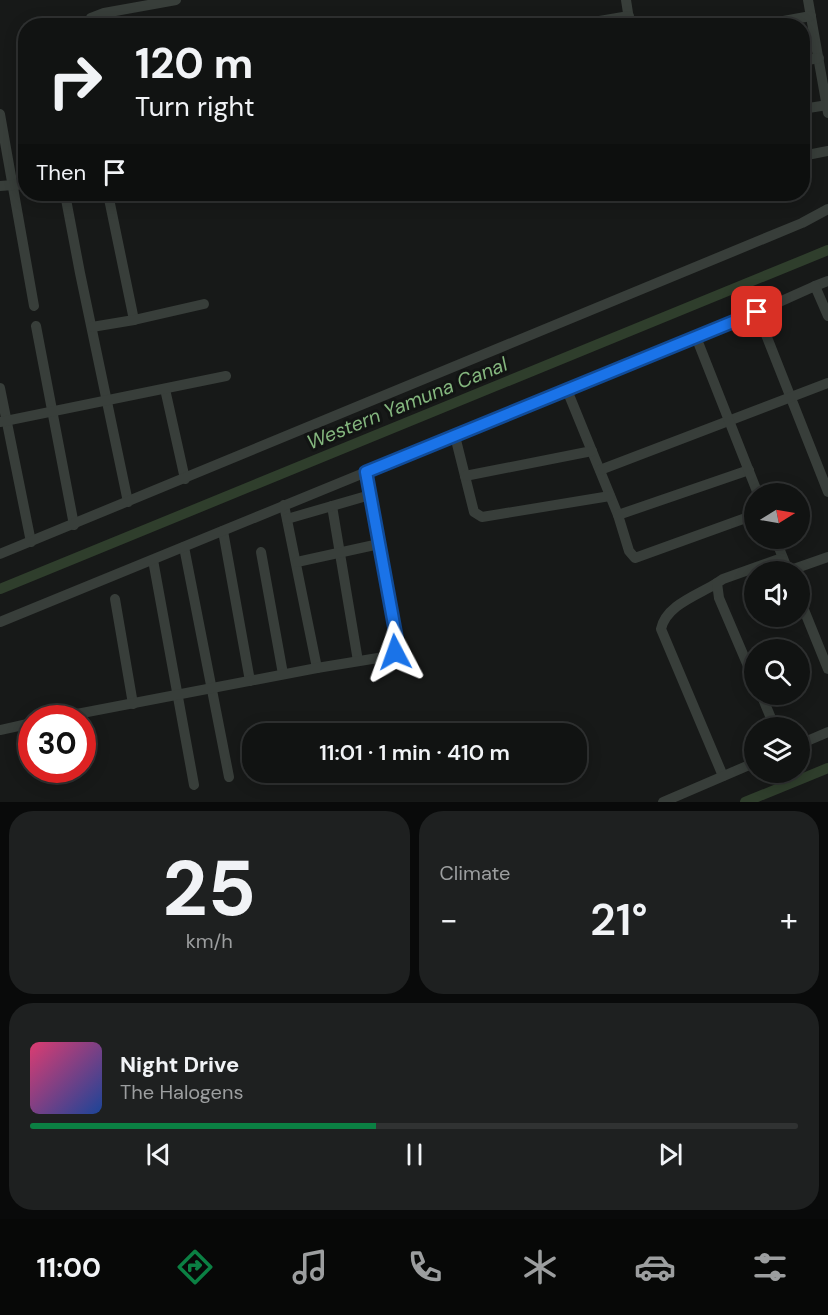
<!DOCTYPE html>
<html lang="en">
<head>
<meta charset="utf-8">
<style>
	:root { --surface:#111312; --page:#1e2020; --text:#f1f3f6; --muted:#9c9e9f; --line:#303232; --accent:#0b8043 }
	body { margin:0; font-family:"DM Sans",sans-serif; background:var(--page); color:var(--text); height:100vh; display:flex; flex-direction:column; font-size:22px; white-space:nowrap }
	* { box-sizing:border-box; margin:0 }
	p { font-size:20px; color:var(--muted) }
	.icon { flex:none; width:33px; height:33px; fill:none; stroke:currentColor; stroke-width:2; stroke-linecap:round; stroke-linejoin:round }
	.map { position:relative; height:802px; overflow:hidden }
	.sheet { display:flex; flex-direction:column; gap:9px; padding:9px; background:#090a0a; flex:1 }
	.sheet>* { flex:none }
	.hud { position:absolute; left:18px; top:18px; width:792px; height:183px; border-radius:24px; box-shadow:0 3px 15px #0003,0 0 0 2px var(--line); background:#111312; color:var(--text); overflow:hidden }
	.needle { width:39px; rotate:79deg }
	.controls { position:absolute; left:744px; top:483px; display:grid; gap:12px }
	.controls a { display:grid; place-items:center; width:66px; height:66px; border-radius:50%; background:var(--surface); box-shadow:0 3px 15px #0003,0 0 0 2px var(--line); font-size:30px }
	.speed { position:absolute; left:18px; top:705px; display:flex; gap:12px; font-size:30px; font-weight:700; text-align:center }
	.speed>* { display:grid; place-content:center; width:78px; height:78px; border-radius:50%; background:var(--surface); box-shadow:0 3px 15px #0003,0 0 0 2px var(--line); line-height:1 }
	.speed .limit { border:9px solid #d22; background:#fff; color:#111 }
	.pin { position:absolute; display:grid; place-items:center; width:51px; height:51px; color:#fff; margin:-26px; border-radius:12px; box-shadow:0 3px 9px #0006 }
	.me { position:absolute; width:66px; margin:-33px; rotate:356deg; stroke-linejoin:round; filter:drop-shadow(0 0 4px #0008) }
	.turn { display:flex; align-items:center; gap:21px; height:126px; padding:0 18px; font-size:27px }
	.turn .icon { width:78px; height:78px; stroke-width:2.5 }
	.turn b { display:block; font-size:42px; line-height:51px }
	.then { display:flex; align-items:center; height:57px; padding:0 18px; background:#0003; gap:12px; font-size:22px }
	.big { font-size:45px; font-weight:600; line-height:1.1 }
	.sheet .card { flex:1; display:flex; flex-direction:column; justify-content:center; gap:9px; min-width:0; padding:0 21px; border-radius:24px; background:var(--page) }
	.sheet .dial { align-items:center; gap:0 }
	.dial b { font-size:78px; line-height:1 }
	.song { display:flex; align-items:center; gap:18px }
	.cover { width:72px; height:72px; border-radius:9px; background:linear-gradient(135deg,hsl(340 70% 55%),hsl(220 70% 35%)) }
	.played { height:6px; border-radius:3px; background:linear-gradient(90deg,var(--accent) 45%,var(--line) 45%) }
	.keys { display:flex; justify-content:space-around; direction:ltr }
	.heat { display:flex; justify-content:space-between; align-items:center; font-size:33px; direction:ltr }
	.sheet .tiles { flex:1; display:grid; gap:9px; grid-template-columns:1fr 1fr }
	.card:last-child { grid-column:span 2 }
	.trip { position:absolute; left:242px; top:723px; width:345px; height:60px; border-radius:24px; background:var(--surface); box-shadow:0 3px 15px #0003,0 0 0 2px var(--line); font-weight:600; line-height:60px; text-align:center }
	.tab-bar { display:flex; height:96px; justify-content:space-around; align-items:center; background:#070807; color:var(--muted) }
	.tab-bar .icon { width:42px; height:42px }
	.tab-bar .active { color:var(--accent) }
	.tab-bar b { font-size:27px; color:var(--text) }
	.map>svg:first-child { display:block }
</style>
</head>
<body>
<div class="map">
<svg width="828" height="802" viewBox="0 0 828 802">
	<rect width="100%" height="100%" fill="#171918"/>
	<g fill="none" stroke-linecap="round" stroke-linejoin="round">
		<g stroke="#2f3e2c" stroke-width="10">
			<path d="M 0,589 L 828,250"/>
			<path d="M 745,802 L 828,768"/>
		</g>
		<g stroke="#383e3a" stroke-width="10">
			<path d="M 626,0 L 630,26"/>
			<path d="M 808,0 L 828,113"/>
			<path d="M 91,26 L 91,18 L 104,13 L 176,0"/>
			<path d="M 570,26 L 629,16"/>
			<path d="M 755,26 L 811,16"/>
			<path d="M 802,61 L 819,58"/>
			<path d="M 802,109 L 828,105"/>
			<path d="M 0,114 L 34,306"/>
			<path d="M 802,156 L 828,151"/>
			<path d="M 0,186 L 26,184"/>
			<path d="M 65,194 L 80,273 L 128,502"/>
			<path d="M 108,194 L 134,320"/>
			<path d="M 815,286 L 828,281"/>
			<path d="M 757,312 L 815,286 L 828,316"/>
			<path d="M 36,326 L 74,525"/>
			<path d="M 92,327 L 134,320 L 204,304"/>
			<path d="M 696,337 L 757,312 L 828,492"/>
			<path d="M 0,388 L 31,542"/>
			<path d="M 165,389 L 185,479"/>
			<path d="M 567,390 L 618,515"/>
			<path d="M 0,422 L 226,376"/>
			<path d="M 455,436 L 474,512 L 482,517 L 610,496"/>
			<path d="M 600,470 L 828,383"/>
			<path d="M 749,470 L 618,515 L 629,551 L 635,558 L 754,515"/>
			<path d="M 465,476 L 592,451"/>
			<path d="M 284,505 L 317,668"/>
			<path d="M 332,506 L 358,661"/>
			<path d="M 287,519 L 370,495"/>
			<path d="M 223,531 L 250,681"/>
			<path d="M 775,538 L 785,563"/>
			<path d="M 184,547 L 229,777"/>
			<path d="M 261,552 L 283,674"/>
			<path d="M 0,554 L 802,223 L 828,209"/>
			<path d="M 153,560 L 194,785"/>
			<path d="M 297,562 L 379,544"/>
			<path d="M 788,571 L 828,557"/>
			<path d="M 717,583 C 698,595 666,605 661,629 L 723,776"/>
			<path d="M 115,599 L 133,704"/>
			<path d="M 800,600 L 828,669"/>
			<path d="M 0,622 L 696,337 L 758,494"/>
			<path d="M 754,680 L 719,598 L 717,583 L 723,579 L 782,558"/>
			<path d="M 761,694 L 775,728"/>
			<path d="M 56,718 L 317,668 L 384,657 L 395,652 L 397,641 L 366,472"/>
			<path d="M 0,730 L 32,723"/>
			<path d="M 800,744 L 828,732"/>
			<path d="M 663,802 L 754,763"/>
		</g>
	</g>
	<g fill="none" stroke-linecap="round" stroke-linejoin="round">
		<g stroke="#114b97" stroke-width="15">
			<path id="route" d="M 395,652 L 397,641 L 366,472 L 757,312"/>
		</g>
		<use href="#route" stroke="#1a73e8" stroke-width="10"/>
	</g>
	<g text-anchor="middle" stroke-width="6" stroke-linejoin="round" paint-order="stroke">
		<g font-size="20" font-style="italic" fill="#84b67e" stroke="#121413">
			<text transform="translate(407 403) rotate(-22)" y="7">Western Yamuna Canal</text>
		</g>
	</g>
</svg>
<div class="controls">
<a><svg class="needle" viewBox="-14 -14 28 28"><path d="M0-13l5 13h-10z" fill="#e53935"/><path d="M0 13l5-13h-10z" fill="#9c9e9f"/></svg></a>
<a><svg class="icon" aria-label="sound" viewBox="0 0 24 24"><path d="M4 9h4l5-4v14l-5-4H4zM17 9q2 3 0 6"/></svg></a>
<a><svg class="icon" aria-label="search" viewBox="0 0 24 24"><circle cx="10" cy="10" r="6"/><path d="M15 15l6 6"/></svg></a>
<a><svg class="icon" aria-label="layers" viewBox="0 0 24 24"><path d="M12 4l9 5-9 5-9-5zM3 14l9 5 9-5"/></svg></a>
</div>
<div class="speed"><div class="limit">30</div></div>
<div class="pin" style="left:757px;top:312px;background:#d93025"><svg class="icon" aria-label="arrive" viewBox="0 0 24 24"><path d="M6 21V4h12l-3 4 3 4H6"/></svg></div>
<svg class="me" style="left:395px;top:652px" viewBox="-20 -20 40 40"><path d="M0-17L14 15 0 8-14 15z" fill="#1a73e8" stroke="#fff" stroke-width="4"/></svg>
<div class="trip">11:01 · 1 min · 410 m</div>
<div class="hud">
<div class="turn"><svg class="icon" aria-label="right" viewBox="0 0 24 24"><path d="M7 20v-9h11M14 6l5 5-5 5"/></svg><div><b>120 m</b>Turn right</div></div>
<div class="then">Then<svg class="icon" aria-label="arrive" viewBox="0 0 24 24"><path d="M6 21V4h12l-3 4 3 4H6"/></svg></div>
</div>
</div>
<section class="sheet">
<div class="tiles">
<div class="card dial"><b>25</b><p>km/h</p></div>
<div class="card"><p>Climate</p>
<div class="heat"><a>−</a><b class="big">21°</b><a>+</a></div>
</div>
<div class="card">
<div class="song"><i class="cover"></i><div><b>Night Drive</b><p>The Halogens</p></div></div>
<div class="played"></div>
<div class="keys"><svg class="icon" aria-label="previous" viewBox="0 0 24 24"><path d="M18 5L8 12l10 7zM5 5v14"/></svg><svg class="icon" aria-label="pause" viewBox="0 0 24 24"><path d="M8 5v14M16 5v14"/></svg><svg class="icon" aria-label="next" viewBox="0 0 24 24"><path d="M6 5l10 7-10 7zM19 5v14"/></svg></div>
</div>
</div>
</section>
<nav class="tab-bar">
<b>11:00</b>
<svg class="icon active" aria-label="directions" viewBox="0 0 24 24"><path d="M12 3l9 9-9 9-9-9zM9 14v-3h6M13 9l2 2-2 2"/></svg>
<svg class="icon" aria-label="music" viewBox="0 0 24 24"><path d="M9 18V5l10-2v13"/><circle cx="6" cy="18" r="3"/><circle cx="16" cy="16" r="3"/></svg>
<svg class="icon" aria-label="phone" viewBox="0 0 24 24"><path d="M5 4h4l2 5-3 2q2 4 5 5l2-3 5 2v4C11 20 4 13 5 4z"/></svg>
<svg class="icon" aria-label="climate" viewBox="0 0 24 24"><path d="M12 3v18M4 7l16 10M4 17L20 7"/></svg>
<svg class="icon" aria-label="car" viewBox="0 0 24 24"><path d="M5 17H2v-5l4-1 3-4h7l3 4 3 1v5h-3M9 17h6M6 11h13"/><circle cx="7" cy="17" r="2"/><circle cx="17" cy="17" r="2"/></svg>
<svg class="icon" aria-label="filters" viewBox="0 0 24 24"><path d="M4 7h16M4 17h16"/><circle cx="9" cy="7" r="2"/><circle cx="15" cy="17" r="2"/></svg>
</nav>
</body>
</html>
